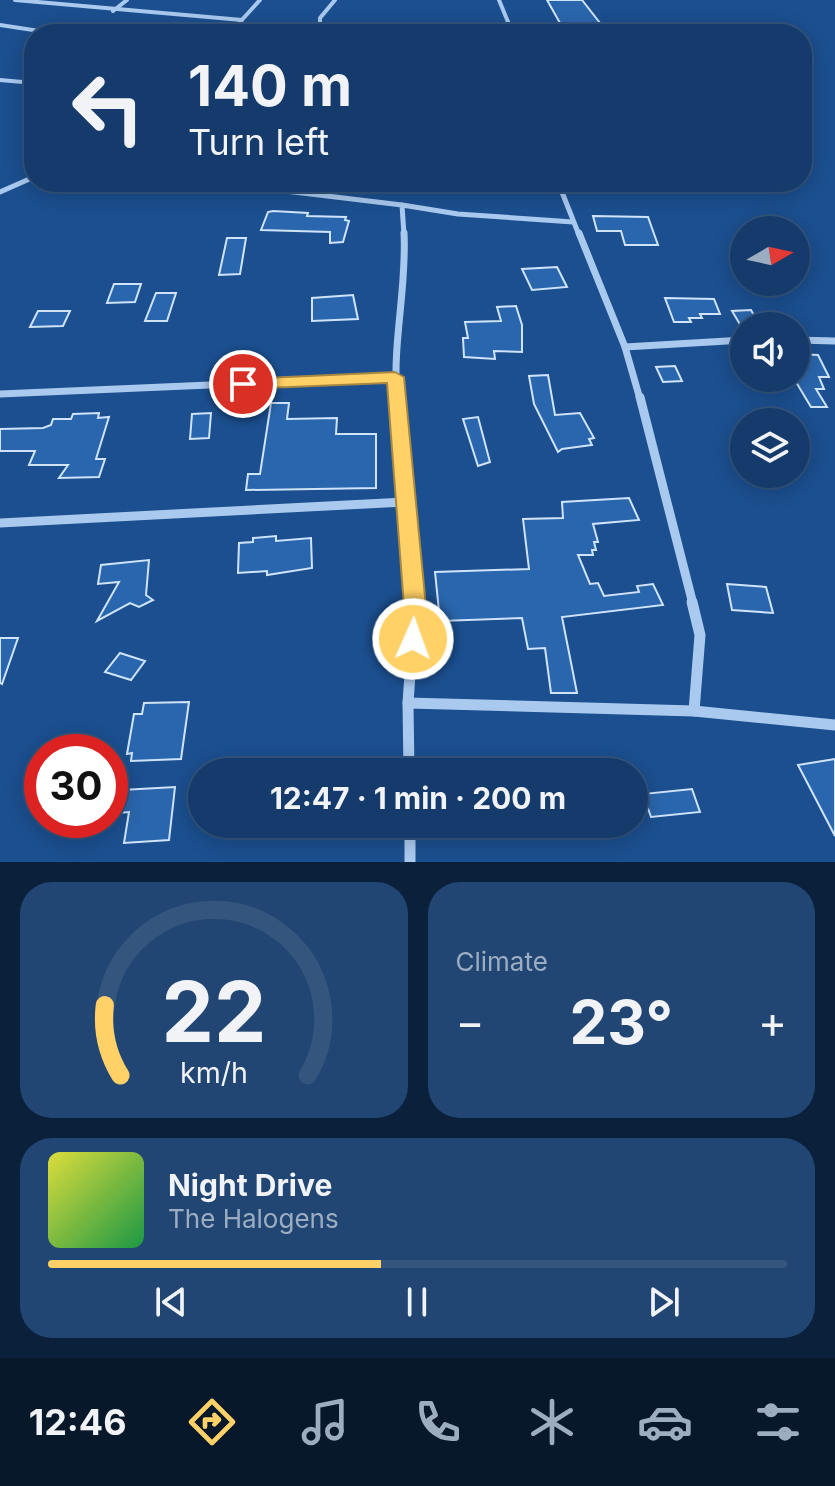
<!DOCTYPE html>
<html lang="en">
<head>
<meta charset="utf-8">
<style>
	:root { --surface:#143b6b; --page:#214673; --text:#f1f3f6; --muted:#9dadc1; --line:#33557e; --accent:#ffd166 }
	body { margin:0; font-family:Inter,sans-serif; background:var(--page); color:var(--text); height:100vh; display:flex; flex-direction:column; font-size:30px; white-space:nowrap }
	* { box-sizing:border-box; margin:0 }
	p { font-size:26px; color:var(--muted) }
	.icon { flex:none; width:44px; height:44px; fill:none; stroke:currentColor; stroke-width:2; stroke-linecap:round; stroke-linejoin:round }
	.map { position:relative; height:862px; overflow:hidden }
	.drawer { display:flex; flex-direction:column; gap:20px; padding:20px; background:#0b203b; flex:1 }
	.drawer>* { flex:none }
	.top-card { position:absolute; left:24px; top:24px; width:788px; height:168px; border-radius:32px; box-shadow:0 4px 20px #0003,0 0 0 2px var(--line); background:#143b6b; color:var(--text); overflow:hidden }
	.needle { width:52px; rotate:81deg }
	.fabs { position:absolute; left:730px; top:216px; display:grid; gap:16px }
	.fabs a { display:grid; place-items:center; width:80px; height:80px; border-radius:50%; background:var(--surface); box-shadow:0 4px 20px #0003,0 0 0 2px var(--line); font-size:40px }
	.speed { position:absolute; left:24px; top:734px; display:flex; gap:16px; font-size:40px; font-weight:700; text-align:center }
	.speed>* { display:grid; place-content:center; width:104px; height:104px; border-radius:50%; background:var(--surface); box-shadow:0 4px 20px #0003,0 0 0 2px var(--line); line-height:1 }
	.speed .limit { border:12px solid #d22; background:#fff; color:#111 }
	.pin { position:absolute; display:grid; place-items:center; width:68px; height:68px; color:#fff; margin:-34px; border:4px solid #fff; border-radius:50%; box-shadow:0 2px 8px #0007 }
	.me { position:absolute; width:88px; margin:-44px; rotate:2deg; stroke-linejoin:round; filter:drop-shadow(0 0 6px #0008) }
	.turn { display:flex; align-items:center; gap:28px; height:168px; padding:0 32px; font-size:36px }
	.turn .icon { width:104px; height:104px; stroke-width:2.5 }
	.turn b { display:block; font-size:56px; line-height:68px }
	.big { font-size:60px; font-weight:700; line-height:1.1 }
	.drawer .widget { flex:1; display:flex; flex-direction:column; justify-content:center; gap:12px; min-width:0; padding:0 28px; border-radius:32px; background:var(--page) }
	.drawer .dial { align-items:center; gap:0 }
	.dial svg { height:208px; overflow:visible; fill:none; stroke:var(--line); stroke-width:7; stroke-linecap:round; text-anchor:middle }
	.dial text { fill:var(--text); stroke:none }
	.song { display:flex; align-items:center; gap:24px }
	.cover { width:96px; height:96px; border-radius:12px; background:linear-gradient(135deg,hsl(60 70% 55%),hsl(140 70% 35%)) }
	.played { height:8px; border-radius:4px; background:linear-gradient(90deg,var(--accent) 45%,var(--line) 45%) }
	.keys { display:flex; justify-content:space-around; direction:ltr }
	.heat { display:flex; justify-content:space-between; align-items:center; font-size:44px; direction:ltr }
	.drawer .tiles { flex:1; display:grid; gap:20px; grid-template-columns:1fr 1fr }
	.widget:last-child { grid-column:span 2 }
	.trip { position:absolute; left:188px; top:758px; width:460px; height:80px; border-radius:40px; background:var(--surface); box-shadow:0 4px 20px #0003,0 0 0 2px var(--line); font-weight:700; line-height:80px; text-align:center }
	.menu { display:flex; height:128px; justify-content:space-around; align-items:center; background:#08182b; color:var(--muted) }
	.menu .icon { width:56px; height:56px }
	.menu .on { color:var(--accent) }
	.menu b { font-size:36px; color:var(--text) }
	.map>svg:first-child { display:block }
</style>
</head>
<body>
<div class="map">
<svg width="835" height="862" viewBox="0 0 835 862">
	<rect width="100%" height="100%" fill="#1b4f8f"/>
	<g fill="#2a66ad" stroke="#cfe3fa" stroke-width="2">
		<path d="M 547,0 L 582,0 L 600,23 L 560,23 Z"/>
		<path d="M 273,211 L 308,213 L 307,216 L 346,217 L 345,220 L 349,221 L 343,242 L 330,243 L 330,232 L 261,230 L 268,212 Z"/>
		<path d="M 593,216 L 648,217 L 658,245 L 625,245 L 621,231 L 597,231 Z"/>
		<path d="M 227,238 L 246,238 L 240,274 L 219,275 Z"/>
		<path d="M 557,267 L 567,287 L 532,290 L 522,269 Z"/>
		<path d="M 114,284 L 141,284 L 135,302 L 107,303 Z"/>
		<path d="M 156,293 L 176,293 L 167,321 L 145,321 Z"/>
		<path d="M 353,295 L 358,319 L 312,321 L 312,298 Z"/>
		<path d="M 665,298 L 714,299 L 720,314 L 700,314 L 702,318 L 689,318 L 691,322 L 674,322 Z"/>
		<path d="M 516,306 L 522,325 L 522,352 L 494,351 L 495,359 L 464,357 L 463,338 L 468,338 L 465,322 L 501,321 L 497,307 Z"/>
		<path d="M 751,310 L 760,326 L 741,326 L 732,311 Z"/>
		<path d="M 38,311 L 70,311 L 63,326 L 30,327 Z"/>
		<path d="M 796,354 L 818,355 L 829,377 L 819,377 L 824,389 L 816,389 L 827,407 L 811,407 L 796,382 Z"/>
		<path d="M 675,366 L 682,381 L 663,382 L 656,367 Z"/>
		<path d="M 548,375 L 555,415 L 580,413 L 594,438 L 589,439 L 592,445 L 562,449 L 558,452 L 534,404 L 529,376 Z"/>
		<path d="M 271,403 L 289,403 L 287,419 L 337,418 L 336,434 L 376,434 L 376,488 L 246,490 L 248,474 L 260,474 Z"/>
		<path d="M 99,413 L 98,418 L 109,417 L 96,459 L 105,459 L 99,477 L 59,478 L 68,465 L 29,465 L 35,451 L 0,451 L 0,429 L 43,428 L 51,425 L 53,419 L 71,419 L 73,414 Z"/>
		<path d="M 211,413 L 209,438 L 190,439 L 192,414 Z"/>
		<path d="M 478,417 L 490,462 L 478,466 L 463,419 Z"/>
		<path d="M 629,498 L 639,520 L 593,524 L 598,542 L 594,542 L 596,550 L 592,550 L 593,555 L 578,555 L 590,584 L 598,583 L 604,596 L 639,592 L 637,586 L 653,584 L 663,605 L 562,617 L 577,693 L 551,693 L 545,648 L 528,649 L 522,618 L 440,621 L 435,572 L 529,569 L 523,519 L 563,518 L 562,502 Z"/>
		<path d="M 276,536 L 276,541 L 311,538 L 312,568 L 267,575 L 267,571 L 238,573 L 239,543 L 253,542 L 253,538 Z"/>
		<path d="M 149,560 L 146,595 L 153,600 L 139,607 L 130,603 L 97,621 L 119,582 L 98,584 L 101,565 Z"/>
		<path d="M 727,584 L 766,587 L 773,613 L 732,610 Z"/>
		<path d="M 0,638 L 18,638 L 2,684 L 0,683 Z"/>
		<path d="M 120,653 L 145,661 L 131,680 L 105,672 Z"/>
		<path d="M 189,702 L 181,759 L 131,761 L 132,753 L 127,754 L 134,714 L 142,714 L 144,703 Z"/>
		<path d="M 835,759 L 835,836 L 798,765 Z"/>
		<path d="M 175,787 L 169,840 L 124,843 L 129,812 L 118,813 L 122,790 Z"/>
		<path d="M 692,789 L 700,812 L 651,817 L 643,794 Z"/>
	</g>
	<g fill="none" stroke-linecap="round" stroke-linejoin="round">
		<g stroke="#a9c9ee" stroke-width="4">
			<path d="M 15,0 L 242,20"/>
			<path d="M 335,0 L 320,18 L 320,25 L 370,26 L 378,29 L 376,34"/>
			<path d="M 499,0 L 513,34"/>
			<path d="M 113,11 L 127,0"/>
			<path d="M 0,25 L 59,34"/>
			<path d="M 229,34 L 260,0"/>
			<path d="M 0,80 L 34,83"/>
		</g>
		<g stroke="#a9c9ee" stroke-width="5">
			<path d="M 210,182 L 402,205 L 404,235"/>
			<path d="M 558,182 L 579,235"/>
			<path d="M 0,192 L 34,177"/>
			<path d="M 402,205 L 458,214 L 573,222"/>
		</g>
		<g stroke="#a9c9ee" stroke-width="7">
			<path d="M 579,233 L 625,347 L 640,399"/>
			<path d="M 796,340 L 835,341"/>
			<path d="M 625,347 L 744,340"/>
			<path d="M 0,394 L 395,377"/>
			<path d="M 397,399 C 392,343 407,288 404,233"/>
		</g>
		<g stroke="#a9c9ee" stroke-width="9">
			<path d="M 397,397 L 415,604"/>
			<path d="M 640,397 L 693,604"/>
			<path d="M 0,523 L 405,502"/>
		</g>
		<g stroke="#a9c9ee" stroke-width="11">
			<path d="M 692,602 L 700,635 L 694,711"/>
			<path d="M 408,703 L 694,711 L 835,725"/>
			<path d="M 409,772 L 408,703 L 415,602"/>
			<path d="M 410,824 L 410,862"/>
		</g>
	</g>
	<path fill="#ffd166" stroke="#a68842" stroke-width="2" d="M 395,372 L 404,377 L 426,607 L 424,639 L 421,645 L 413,648 L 405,645 L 401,639 L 404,607 L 387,383 L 243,389 L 234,384 L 243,379 Z"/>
</svg>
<div class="fabs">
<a><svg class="needle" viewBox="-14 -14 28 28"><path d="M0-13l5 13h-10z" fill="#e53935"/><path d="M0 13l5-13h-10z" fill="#9dadc1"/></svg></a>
<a><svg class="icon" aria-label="sound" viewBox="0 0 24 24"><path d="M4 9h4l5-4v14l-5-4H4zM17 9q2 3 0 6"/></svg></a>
<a><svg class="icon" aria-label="layers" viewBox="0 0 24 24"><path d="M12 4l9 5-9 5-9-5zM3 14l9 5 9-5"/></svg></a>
</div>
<div class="speed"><div class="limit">30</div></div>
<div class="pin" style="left:243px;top:384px;background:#d93025"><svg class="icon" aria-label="arrive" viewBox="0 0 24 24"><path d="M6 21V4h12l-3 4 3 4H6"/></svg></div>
<svg class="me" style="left:413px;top:639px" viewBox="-20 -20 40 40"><circle r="17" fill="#ffd166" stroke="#fff" stroke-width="3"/><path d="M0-11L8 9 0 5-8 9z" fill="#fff"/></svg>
<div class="trip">12:47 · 1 min · 200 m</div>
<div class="top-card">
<div class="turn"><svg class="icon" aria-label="left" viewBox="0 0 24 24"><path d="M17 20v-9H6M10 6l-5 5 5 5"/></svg><div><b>140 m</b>Turn left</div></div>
</div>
</div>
<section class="drawer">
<div class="tiles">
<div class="widget dial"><svg viewBox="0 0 100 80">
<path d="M14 69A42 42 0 1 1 86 69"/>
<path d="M14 69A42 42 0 0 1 8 42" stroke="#ffd166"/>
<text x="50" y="56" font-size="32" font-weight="700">22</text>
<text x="50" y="72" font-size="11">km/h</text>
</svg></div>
<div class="widget"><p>Climate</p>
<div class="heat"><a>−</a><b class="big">23°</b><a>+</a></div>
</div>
<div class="widget">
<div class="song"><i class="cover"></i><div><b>Night Drive</b><p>The Halogens</p></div></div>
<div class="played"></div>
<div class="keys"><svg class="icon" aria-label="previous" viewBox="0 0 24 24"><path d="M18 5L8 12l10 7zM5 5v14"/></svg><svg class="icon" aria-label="pause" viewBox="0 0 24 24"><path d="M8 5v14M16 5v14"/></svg><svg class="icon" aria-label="next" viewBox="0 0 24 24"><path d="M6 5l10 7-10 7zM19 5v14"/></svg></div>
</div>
</div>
</section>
<nav class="menu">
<b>12:46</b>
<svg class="icon on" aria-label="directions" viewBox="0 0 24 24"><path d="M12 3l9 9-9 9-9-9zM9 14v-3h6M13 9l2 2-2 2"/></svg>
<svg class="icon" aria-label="music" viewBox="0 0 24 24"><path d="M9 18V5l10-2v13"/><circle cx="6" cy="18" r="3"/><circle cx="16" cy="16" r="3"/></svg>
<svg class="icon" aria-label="phone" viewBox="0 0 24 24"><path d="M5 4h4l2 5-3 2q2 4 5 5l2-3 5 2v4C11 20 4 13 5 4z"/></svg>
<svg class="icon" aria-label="climate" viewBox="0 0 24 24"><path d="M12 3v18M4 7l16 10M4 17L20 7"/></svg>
<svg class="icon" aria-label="car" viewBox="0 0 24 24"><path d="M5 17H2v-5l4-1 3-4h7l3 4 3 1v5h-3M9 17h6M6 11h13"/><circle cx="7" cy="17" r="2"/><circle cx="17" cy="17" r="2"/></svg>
<svg class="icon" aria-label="filters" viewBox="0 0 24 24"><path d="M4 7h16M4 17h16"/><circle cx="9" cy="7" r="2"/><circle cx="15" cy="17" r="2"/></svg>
</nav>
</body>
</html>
